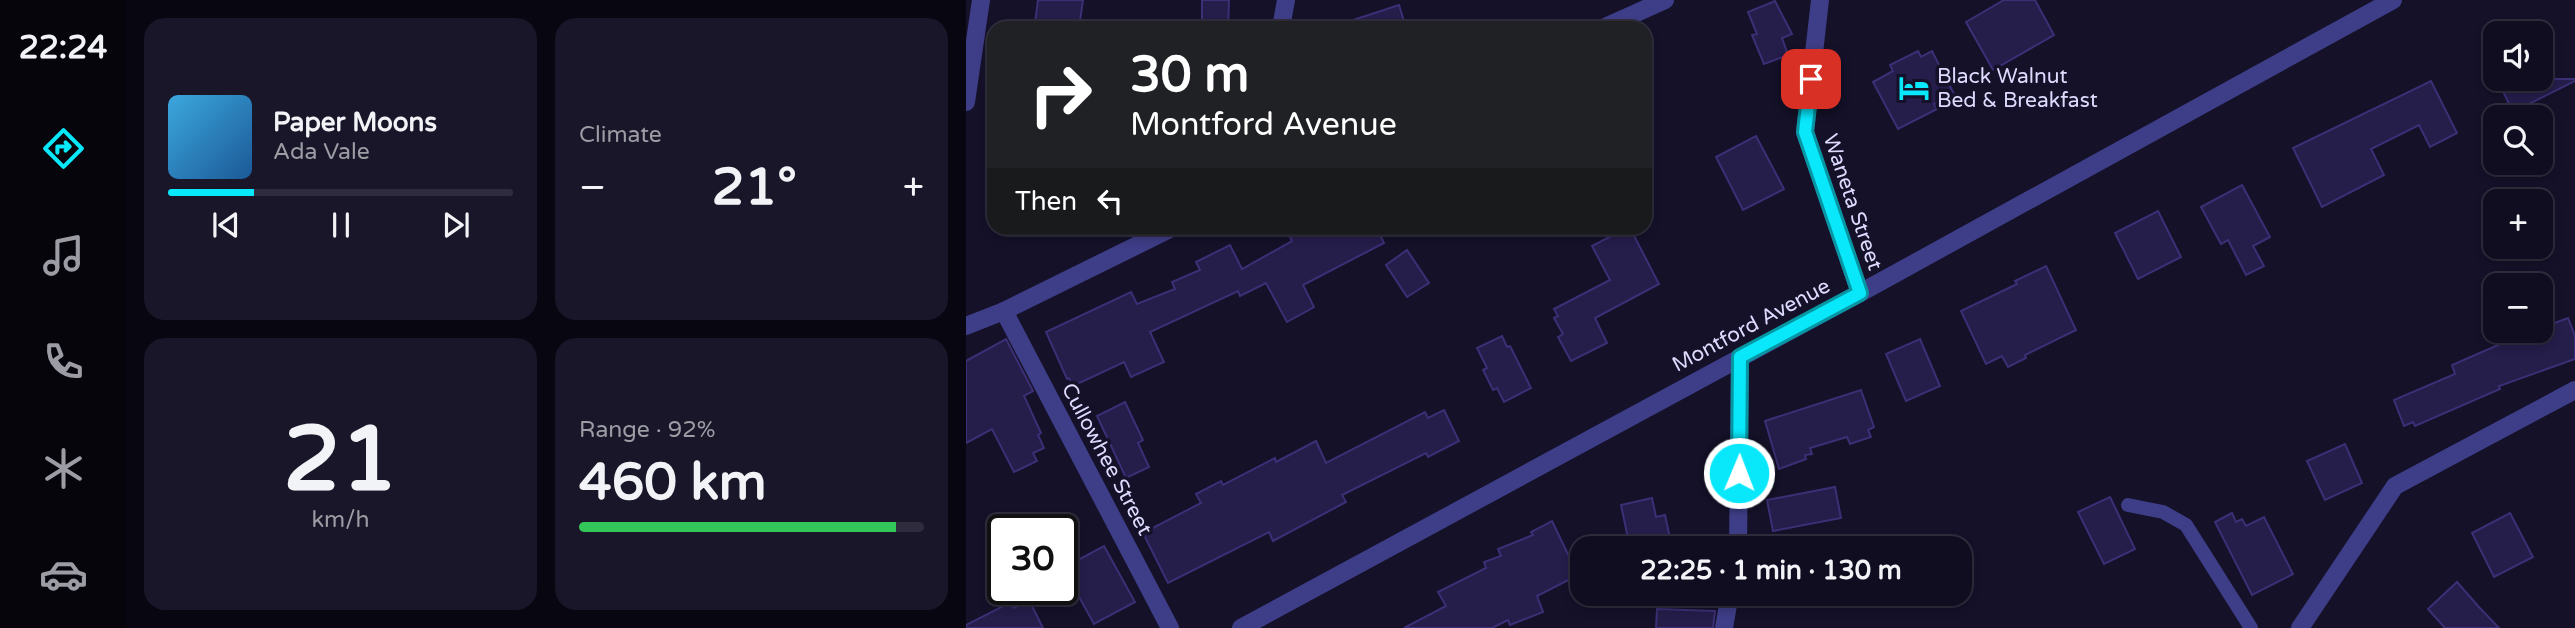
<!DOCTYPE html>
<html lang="en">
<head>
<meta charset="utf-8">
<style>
	:root { --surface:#0f0d1f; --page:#181628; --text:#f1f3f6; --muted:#9b9ca4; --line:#2f2d3d; --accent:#09e8fb }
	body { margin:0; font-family:"Varela Round",sans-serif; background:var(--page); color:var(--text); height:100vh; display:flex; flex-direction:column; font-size:26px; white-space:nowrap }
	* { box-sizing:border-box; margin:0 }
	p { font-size:23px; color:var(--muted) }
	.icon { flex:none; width:38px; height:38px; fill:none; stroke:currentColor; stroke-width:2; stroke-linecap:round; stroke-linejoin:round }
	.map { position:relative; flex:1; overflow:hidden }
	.sheet { display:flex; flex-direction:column; gap:18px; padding:18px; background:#080711; width:840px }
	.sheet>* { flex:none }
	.hud { position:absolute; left:21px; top:21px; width:665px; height:214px; border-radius:21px; box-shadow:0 4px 10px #0003,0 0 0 2px var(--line); background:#202124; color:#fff; overflow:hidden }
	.fabs { position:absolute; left:1517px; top:21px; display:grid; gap:14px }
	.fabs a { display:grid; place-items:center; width:70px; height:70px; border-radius:14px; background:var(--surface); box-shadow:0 4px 10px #0003,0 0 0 2px var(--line); font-size:35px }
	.speed { position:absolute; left:21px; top:514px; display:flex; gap:14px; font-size:35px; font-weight:700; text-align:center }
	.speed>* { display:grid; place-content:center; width:91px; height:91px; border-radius:50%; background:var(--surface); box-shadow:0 4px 10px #0003,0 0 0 2px var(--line); line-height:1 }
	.speed .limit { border:4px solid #111; border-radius:10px; background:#fff; color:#111 }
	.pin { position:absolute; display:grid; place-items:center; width:60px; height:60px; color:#fff; margin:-30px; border-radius:14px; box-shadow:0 4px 10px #0006 }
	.me { position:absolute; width:77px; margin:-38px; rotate:1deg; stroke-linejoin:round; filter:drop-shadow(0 0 5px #0008) }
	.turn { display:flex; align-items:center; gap:24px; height:147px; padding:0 28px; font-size:32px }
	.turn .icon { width:91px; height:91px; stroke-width:2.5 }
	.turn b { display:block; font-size:49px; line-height:60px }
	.then { display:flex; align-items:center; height:66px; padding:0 28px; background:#0003; gap:14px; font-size:26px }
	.big { font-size:52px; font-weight:800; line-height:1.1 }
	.sheet .card { flex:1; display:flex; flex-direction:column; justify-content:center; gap:10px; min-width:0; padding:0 24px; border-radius:21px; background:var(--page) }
	.sheet .dial { align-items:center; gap:0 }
	.dial b { font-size:91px; line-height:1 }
	.song { display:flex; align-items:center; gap:21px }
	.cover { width:84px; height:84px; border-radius:10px; background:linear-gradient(135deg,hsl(200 70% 55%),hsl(210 70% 35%)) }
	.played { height:7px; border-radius:4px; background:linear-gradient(90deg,var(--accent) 25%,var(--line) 25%) }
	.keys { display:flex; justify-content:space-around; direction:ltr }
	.heat { display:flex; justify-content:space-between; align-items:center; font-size:38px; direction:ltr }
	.charge { height:10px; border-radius:5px; background:linear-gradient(90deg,#34c759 92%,var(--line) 0) }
	.sheet .tiles { flex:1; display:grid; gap:18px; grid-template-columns:repeat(2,1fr) }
	.trip { position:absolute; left:604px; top:536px; width:402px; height:70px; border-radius:21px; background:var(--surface); box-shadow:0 4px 10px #0003,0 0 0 2px var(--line); font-weight:800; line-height:70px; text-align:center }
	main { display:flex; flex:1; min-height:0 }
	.dock { display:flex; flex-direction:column; width:126px; justify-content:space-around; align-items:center; background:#06050c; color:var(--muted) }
	.dock .icon { width:49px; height:49px }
	.dock .on { color:var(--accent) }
	.dock b { font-size:32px; color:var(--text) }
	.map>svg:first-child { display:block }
</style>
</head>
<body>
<main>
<nav class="dock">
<b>22:24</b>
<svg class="icon on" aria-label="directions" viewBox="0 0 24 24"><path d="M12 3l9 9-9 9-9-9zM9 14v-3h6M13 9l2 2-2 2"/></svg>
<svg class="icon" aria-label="music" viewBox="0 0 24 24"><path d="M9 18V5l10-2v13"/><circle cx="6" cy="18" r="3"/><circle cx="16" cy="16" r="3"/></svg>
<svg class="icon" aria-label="phone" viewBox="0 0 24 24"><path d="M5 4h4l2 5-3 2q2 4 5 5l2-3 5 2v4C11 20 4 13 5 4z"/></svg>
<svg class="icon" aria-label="climate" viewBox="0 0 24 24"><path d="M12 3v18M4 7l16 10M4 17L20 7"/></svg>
<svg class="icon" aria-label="car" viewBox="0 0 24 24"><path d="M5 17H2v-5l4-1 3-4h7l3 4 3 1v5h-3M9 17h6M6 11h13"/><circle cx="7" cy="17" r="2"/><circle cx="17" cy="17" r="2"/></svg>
</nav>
<section class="sheet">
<div class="tiles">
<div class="card">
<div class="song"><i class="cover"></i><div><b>Paper Moons</b><p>Ada Vale</p></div></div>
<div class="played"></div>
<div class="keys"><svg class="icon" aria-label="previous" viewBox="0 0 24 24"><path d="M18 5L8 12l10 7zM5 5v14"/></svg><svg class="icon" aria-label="pause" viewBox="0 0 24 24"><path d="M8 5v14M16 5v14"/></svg><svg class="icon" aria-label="next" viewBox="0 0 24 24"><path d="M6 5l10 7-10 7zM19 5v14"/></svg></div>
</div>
<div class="card"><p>Climate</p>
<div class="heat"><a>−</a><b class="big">21°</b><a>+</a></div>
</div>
<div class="card dial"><b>21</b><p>km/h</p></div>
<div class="card"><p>Range · 92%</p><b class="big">460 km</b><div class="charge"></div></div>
</div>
</section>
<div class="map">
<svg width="1609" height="628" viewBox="0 0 1609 628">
	<rect width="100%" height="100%" fill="#141129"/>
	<g fill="#251d4a" stroke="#3c2f76" stroke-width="2">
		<path d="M 72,0 L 117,0 L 113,28 L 69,23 Z"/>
		<path d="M 236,0 L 263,0 L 262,28 L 236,28 Z"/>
		<path d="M 1038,0 L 1069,0 L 1088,35 L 1027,70 L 1000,22 Z"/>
		<path d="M 809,1 L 826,34 L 816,38 L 822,55 L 798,64 L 786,35 L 791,34 L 782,12 Z"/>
		<path d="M 433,5 L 440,28 L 376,28 L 375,24 Z"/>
		<path d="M 952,51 L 955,57 L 966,51 L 988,94 L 968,104 L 971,109 L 932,129 L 907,82 L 927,71 L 924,65 Z"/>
		<path d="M 1531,79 L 1609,79 L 1609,81 L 1547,112 Z"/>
		<path d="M 1465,81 L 1491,133 L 1464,147 L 1453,125 L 1405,149 L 1418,175 L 1356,207 L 1327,148 Z"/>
		<path d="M 790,136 L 818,189 L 777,210 L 750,157 Z"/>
		<path d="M 1276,185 L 1304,237 L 1287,246 L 1298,266 L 1280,275 L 1262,240 L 1255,244 L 1235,207 Z"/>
		<path d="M 1192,211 L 1215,257 L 1172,279 L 1149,233 Z"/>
		<path d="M 342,228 L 411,228 L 418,243 L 337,285 L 348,307 L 321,322 L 300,283 L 274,296 L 272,291 L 184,332 L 198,362 L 165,377 L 158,362 L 107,386 L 103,378 L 101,379 L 80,332 L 165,292 L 171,304 L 209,289 L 206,282 L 234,270 L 230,262 L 264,245 L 276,269 L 326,241 L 324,237 Z"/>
		<path d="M 661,228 L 664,228 L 693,284 L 629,318 L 641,343 L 605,361 L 592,337 L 597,334 L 588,318 L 592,316 L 588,309 L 644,280 L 626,246 Z"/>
		<path d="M 441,250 L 463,283 L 441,297 L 420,265 Z"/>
		<path d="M 1080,266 L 1110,330 L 1059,355 L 1060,358 L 1042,367 L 1036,356 L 1020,364 L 995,311 L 1051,284 L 1049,281 Z"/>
		<path d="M 1602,318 L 1609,336 L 1609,359 L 1533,386 L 1534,389 L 1449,426 L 1447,422 L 1438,426 L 1428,400 L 1489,374 L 1486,365 L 1539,342 L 1568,331 L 1575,331 L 1575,328 Z"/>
		<path d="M 536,336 L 541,347 L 544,346 L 565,388 L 538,402 L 531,388 L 527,390 L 517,370 L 521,368 L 511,348 Z"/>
		<path d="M 40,339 L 67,391 L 58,396 L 75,433 L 72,435 L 78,448 L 67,453 L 71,461 L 48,472 L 26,429 L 0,443 L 0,361 Z"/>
		<path d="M 954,339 L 974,386 L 940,401 L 920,354 Z"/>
		<path d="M 895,390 L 908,427 L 902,430 L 905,437 L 884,444 L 881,437 L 844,448 L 846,454 L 839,455 L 840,459 L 813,469 L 799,421 Z"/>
		<path d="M 159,402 L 177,440 L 172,443 L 183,467 L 160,478 L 131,416 Z"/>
		<path d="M 478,410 L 493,441 L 462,457 L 460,453 L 376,495 L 380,502 L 307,541 L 303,532 L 202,583 L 177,533 L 235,503 L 230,494 L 255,481 L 257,485 L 309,458 L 310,462 L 350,441 L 360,463 L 459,412 L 462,418 Z"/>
		<path d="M 1379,444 L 1396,483 L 1359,500 L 1341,461 Z"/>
		<path d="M 869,487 L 875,518 L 807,531 L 801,500 Z"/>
		<path d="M 1144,497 L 1169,549 L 1138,564 L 1112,512 Z"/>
		<path d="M 686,498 L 690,517 L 699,515 L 706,548 L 664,548 L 655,505 Z"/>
		<path d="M 1266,513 L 1270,522 L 1276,519 L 1280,526 L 1298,517 L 1327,574 L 1286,595 L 1249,522 Z"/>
		<path d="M 1544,513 L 1567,557 L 1528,577 L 1506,533 Z"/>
		<path d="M 586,521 L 612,575 L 571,596 L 577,612 L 544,625 L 542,620 L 526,628 L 438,628 L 480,606 L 472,592 L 520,568 L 518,562 L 535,556 L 532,549 L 567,535 L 565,532 Z"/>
		<path d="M 138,546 L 169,602 L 128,624 L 97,568 Z"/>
		<path d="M 1491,582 L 1512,606 L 1533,628 L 1479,628 L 1462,609 Z"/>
		<path d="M 63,600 L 77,628 L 0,628 L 0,625 L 45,602 L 48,608 Z"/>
		<path d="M 691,609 L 749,611 L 747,628 L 690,628 Z"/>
	</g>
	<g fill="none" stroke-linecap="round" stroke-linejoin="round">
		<path stroke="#3e3d87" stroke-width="14" d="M 1162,505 L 1197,512 L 1220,525 L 1285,628"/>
		<g stroke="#3e3d87" stroke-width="18">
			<path d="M 854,0 L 839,132 L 894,293"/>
			<path d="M 315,28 L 320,0"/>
			<path d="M 637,28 L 699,0"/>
			<path d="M 0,102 L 15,0"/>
			<path d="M 38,311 L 204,628"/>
			<path d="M 0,326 L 38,311 L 206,228"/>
			<path d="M 772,548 L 774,357"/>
			<path d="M 758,628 L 764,593"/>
			<path d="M 1334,628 L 1429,486 L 1609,390"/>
		</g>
		<path stroke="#3e3d87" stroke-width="18" d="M 275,628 L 894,293 L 1427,0"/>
	</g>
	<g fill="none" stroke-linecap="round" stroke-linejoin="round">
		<g stroke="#0697a3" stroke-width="18">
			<path id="route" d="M 773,473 L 774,357 L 894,293 L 839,132 L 845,79"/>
		</g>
		<use href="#route" stroke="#09e8fb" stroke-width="12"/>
	</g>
	<defs>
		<g id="hotel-bare" transform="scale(2.415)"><path d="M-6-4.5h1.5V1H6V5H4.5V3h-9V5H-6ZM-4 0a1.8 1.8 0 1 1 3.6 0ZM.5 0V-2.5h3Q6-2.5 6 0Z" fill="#09e8fb" stroke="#141129" stroke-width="2.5" paint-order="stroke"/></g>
	</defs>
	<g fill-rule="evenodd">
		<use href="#hotel-bare" x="948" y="88"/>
	</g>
	<g text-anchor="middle" stroke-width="7" stroke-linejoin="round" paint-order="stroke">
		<g font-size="21" fill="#dddafe" stroke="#141129" text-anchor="start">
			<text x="971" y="83">Black Walnut<tspan x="971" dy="24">Bed &amp; Breakfast</tspan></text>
		</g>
		<g font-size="21" fill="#dddafe" stroke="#141129">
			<text transform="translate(887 202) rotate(71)" y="7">Waneta Street</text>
			<text transform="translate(785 325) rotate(-28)" y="7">Montford Avenue</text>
			<text transform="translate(141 459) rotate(62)" y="7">Cullowhee Street</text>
		</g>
	</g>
</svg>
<div class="fabs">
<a><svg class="icon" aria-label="sound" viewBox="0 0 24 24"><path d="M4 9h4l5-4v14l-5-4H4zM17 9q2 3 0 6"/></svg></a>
<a><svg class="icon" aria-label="search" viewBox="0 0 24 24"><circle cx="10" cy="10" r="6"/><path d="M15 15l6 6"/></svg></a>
<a>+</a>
<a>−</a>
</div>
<div class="speed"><div class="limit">30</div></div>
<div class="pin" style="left:845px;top:79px;background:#d93025"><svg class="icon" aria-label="arrive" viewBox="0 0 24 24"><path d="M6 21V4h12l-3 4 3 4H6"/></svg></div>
<svg class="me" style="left:773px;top:473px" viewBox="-20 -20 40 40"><circle r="17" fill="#09e8fb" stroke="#fff" stroke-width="3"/><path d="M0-11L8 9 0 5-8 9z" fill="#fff"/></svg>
<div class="trip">22:25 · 1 min · 130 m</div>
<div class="hud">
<div class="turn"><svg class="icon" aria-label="right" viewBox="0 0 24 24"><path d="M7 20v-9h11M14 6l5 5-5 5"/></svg><div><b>30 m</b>Montford Avenue</div></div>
<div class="then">Then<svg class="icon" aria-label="left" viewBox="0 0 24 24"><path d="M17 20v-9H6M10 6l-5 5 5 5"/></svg></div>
</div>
</div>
</main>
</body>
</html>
